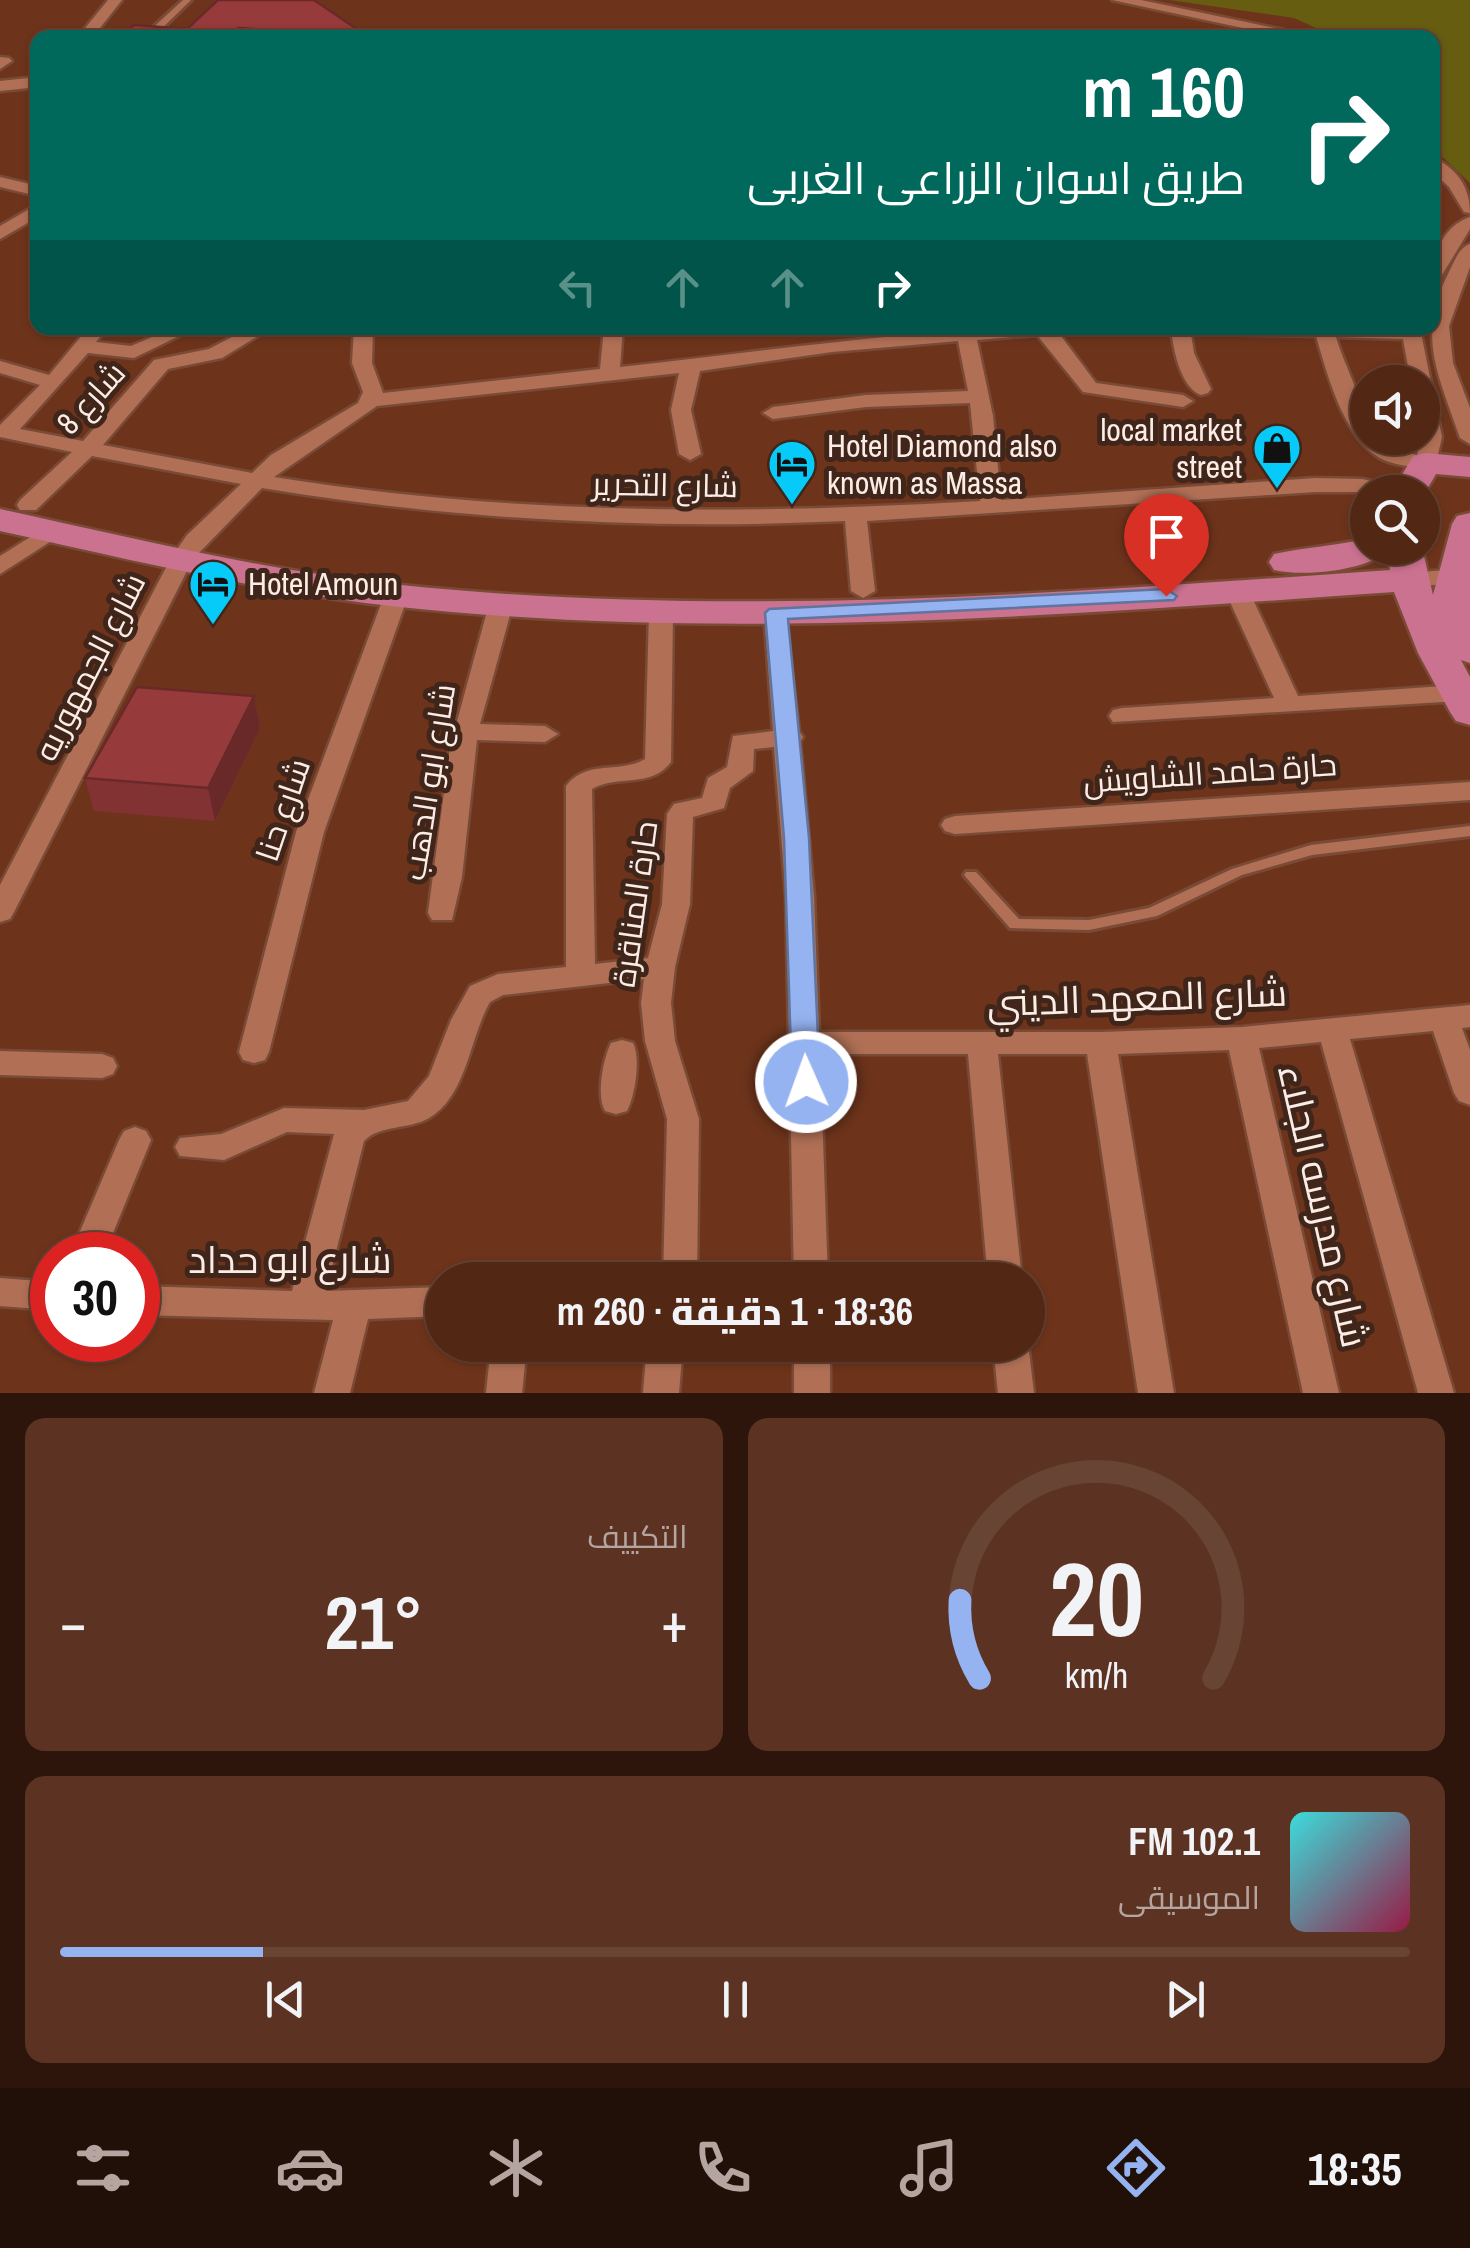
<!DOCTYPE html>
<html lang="ar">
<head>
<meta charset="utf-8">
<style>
	:root { --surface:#522714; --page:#5c3322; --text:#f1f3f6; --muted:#b5a5a0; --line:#684434; --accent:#95b2f1 }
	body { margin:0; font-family:"Archivo Narrow",Cairo,sans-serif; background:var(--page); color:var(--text); direction:rtl; height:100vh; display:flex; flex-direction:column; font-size:38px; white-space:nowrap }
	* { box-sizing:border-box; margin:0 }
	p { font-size:32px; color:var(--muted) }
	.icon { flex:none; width:55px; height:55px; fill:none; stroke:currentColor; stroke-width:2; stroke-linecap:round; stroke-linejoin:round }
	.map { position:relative; height:1393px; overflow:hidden; direction:ltr }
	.drawer { display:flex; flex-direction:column; gap:25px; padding:25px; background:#2d150b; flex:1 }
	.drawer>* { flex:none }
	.banner { position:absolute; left:30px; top:30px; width:1410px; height:305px; border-radius:20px; box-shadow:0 2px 8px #0004,0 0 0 2px var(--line); direction:rtl; background:#00695c; color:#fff; overflow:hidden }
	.tools { position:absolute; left:1350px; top:365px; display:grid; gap:20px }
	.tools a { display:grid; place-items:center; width:90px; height:90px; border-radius:50%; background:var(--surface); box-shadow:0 2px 8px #0004,0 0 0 2px var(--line); font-size:50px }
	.speed { position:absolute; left:30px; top:1232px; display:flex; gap:20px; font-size:50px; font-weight:700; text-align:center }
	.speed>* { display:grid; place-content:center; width:130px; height:130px; border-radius:50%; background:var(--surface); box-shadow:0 2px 8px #0004,0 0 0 2px var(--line); line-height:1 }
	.speed .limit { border:15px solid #d22; background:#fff; color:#111 }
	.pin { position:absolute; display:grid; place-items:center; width:85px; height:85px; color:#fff; margin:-102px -42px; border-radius:50% 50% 50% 0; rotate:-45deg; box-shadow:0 0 10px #0007 }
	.pin .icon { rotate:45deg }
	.me { position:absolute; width:110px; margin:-55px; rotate:358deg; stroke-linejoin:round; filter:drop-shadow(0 0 8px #0008) }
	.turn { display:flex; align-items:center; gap:35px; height:210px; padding:0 30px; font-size:45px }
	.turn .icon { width:130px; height:130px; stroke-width:2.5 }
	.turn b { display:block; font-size:70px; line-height:85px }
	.lanes { display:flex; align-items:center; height:95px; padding:0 30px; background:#0003; justify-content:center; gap:50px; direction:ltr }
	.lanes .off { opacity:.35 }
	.big { font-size:75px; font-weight:800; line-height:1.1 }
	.drawer .card { flex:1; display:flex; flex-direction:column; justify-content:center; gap:15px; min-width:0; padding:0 35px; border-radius:20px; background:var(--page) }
	.drawer .dial { align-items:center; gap:0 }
	.dial svg { height:260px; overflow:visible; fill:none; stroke:var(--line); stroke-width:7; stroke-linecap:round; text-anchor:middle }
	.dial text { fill:var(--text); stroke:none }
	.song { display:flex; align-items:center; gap:30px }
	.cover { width:120px; height:120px; border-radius:15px; background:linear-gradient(135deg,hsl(180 70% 55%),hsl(340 70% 35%)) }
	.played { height:10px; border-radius:5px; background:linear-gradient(90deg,var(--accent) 15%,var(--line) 15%) }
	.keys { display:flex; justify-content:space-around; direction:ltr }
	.heat { display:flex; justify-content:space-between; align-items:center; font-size:55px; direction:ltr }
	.drawer .tiles { flex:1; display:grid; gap:25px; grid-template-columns:1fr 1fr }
	.card:last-child { grid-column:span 2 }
	.trip { position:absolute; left:425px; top:1262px; width:620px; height:100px; border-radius:50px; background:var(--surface); box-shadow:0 2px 8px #0004,0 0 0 2px var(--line); font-weight:800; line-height:100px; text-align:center; direction:rtl }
	.menu { display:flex; height:160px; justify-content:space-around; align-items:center; background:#211008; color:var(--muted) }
	.menu .icon { width:70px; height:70px }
	.menu .selected { color:var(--accent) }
	.menu b { font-size:45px; color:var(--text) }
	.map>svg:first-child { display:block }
</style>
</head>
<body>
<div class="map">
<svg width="1470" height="1393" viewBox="0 0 1470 1393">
	<rect width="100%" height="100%" fill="#6e341b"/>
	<path fill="#665d11" d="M 1169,0 L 1470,0 L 1470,183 L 1433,148 L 1432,38 L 1336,37 L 1294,18 Z"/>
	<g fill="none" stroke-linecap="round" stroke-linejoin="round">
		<g stroke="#794b37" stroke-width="6">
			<g id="service">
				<path d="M 183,0 L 191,0 L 152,38 L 146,38 L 146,34 Z"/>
				<path d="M 1470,826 L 1470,836 L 1312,855 L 1242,875 L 1157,916 L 1089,930 L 1010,928 L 964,875 L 966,872 L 976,872 L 1019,919 L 1089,920 L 1149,908 L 1232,869 L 1311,845 Z"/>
			</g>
		</g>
		<g stroke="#794b37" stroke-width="5">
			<g id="minor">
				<path d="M 108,0 L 122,0 L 92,38 L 77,38 Z"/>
				<path d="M 1112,0 L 1141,0 L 1322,38 L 1290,38 Z"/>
				<path d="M 0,57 L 9,58 L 12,61 L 0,69 Z"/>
				<path d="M 38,77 L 38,87 L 0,91 L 0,81 Z"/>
				<path d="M 1432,157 C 1457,168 1470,187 1470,213 L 1464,212 L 1449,187 L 1432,171 Z"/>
				<path d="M 0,177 L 38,186 L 38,196 L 0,187 Z"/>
				<path d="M 38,204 L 38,217 L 0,239 L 0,226 Z"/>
				<path d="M 1470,217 L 1470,229 L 1439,280 L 1432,281 C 1432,255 1443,226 1470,217 Z"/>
				<path d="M 1470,244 L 1470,267 L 1449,326 L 1453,363 L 1470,408 L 1470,444 L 1460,438 C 1439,376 1416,336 1448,274 C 1454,263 1458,248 1470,244 Z"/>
				<path d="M 88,328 L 107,328 L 96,342 L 131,346 L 173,328 L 183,334 L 134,358 L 88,353 L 20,429 L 83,441 L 154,360 L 209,349 L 249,328 L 271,328 L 222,358 L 168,369 L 103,445 L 252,473 L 271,455 L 358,403 L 363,392 L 352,363 L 354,328 L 373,328 L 372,363 L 383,393 L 600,369 L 604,328 L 623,328 L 620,367 C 766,352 909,328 1055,328 L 1096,383 L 1183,395 L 1193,401 L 1183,407 L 1083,392 L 1037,335 L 977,340 L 993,416 L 1001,500 L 1315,478 L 1362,479 L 1403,487 L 1406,492 L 1315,492 L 867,521 L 875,591 L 863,598 L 851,591 L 845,521 C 649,530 455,520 262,488 L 193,559 L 14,912 L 10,919 L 0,922 L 0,885 L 171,558 L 187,535 L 241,484 L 92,456 L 36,510 L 20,510 L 17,505 L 20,500 L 72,452 L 0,437 L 0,425 L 40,385 L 0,373 L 0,361 L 49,375 ZM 958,341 L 968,391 L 866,395 L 773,407 L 763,413 L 773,419 L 866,407 L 970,403 L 980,501 C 743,515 508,515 274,477 L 377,406 L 679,373 L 671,410 L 679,454 L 690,460 L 701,454 L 691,410 L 700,371 L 832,352 Z"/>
				<path d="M 1171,328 L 1190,328 L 1194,353 L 1211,389 L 1208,393 L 1201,395 C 1180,387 1173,348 1171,328 Z"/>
				<path d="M 1206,328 L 1420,328 L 1442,437 L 1436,463 L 1425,469 C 1410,466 1391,465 1378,457 C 1342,433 1328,376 1316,336 L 1215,334 ZM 1336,337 L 1403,339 L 1411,382 L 1422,382 L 1422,438 L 1417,455 C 1398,451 1385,438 1368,438 C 1368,408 1345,368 1336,337 Z"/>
				<path d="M 51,524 L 62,531 L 59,536 L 0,574 L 0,556 Z"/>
				<path d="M 1470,568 L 1470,582 L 1409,587 L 1397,580 L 1409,573 Z"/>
				<path d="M 1238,586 L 1250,593 L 1298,696 L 1459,685 L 1468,688 L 1470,695 L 1459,701 L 1113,722 L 1109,716 L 1113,710 L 1122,708 L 1274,698 L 1226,593 Z"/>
				<path d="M 396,589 L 408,596 L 324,832 L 269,1052 L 265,1060 L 254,1063 L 243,1060 L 239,1052 L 296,832 L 384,596 Z"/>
				<path d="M 501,597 L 513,604 L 480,724 L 545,726 L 558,734 L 545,742 L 477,740 L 462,877 L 452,920 L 432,920 L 428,913 L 450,747 L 489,604 Z"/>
				<path d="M 661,605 L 673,612 L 671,762 C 651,789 617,774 592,789 L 595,964 L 648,958 L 662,904 L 667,814 L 674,804 L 702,798 L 708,778 L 727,767 L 733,736 L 773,731 L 764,613 L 776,606 L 784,608 L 799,731 L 803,737 L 800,742 L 814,896 L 819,1032 L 1101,1032 L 1242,1027 L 1470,1005 L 1470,1027 L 1462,1028 L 1470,1050 L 1470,1105 L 1459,1101 L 1454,1093 L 1433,1031 L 1350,1039 L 1454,1393 L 1418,1393 L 1321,1042 L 1259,1048 L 1339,1393 L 1303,1393 L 1229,1050 L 1118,1054 L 1174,1393 L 1138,1393 L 1087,1054 L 998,1054 L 1022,1280 L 988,1280 L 968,1054 L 820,1054 L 828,1280 L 794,1280 L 786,896 L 774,747 L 754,749 L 753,771 L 730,788 L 724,808 L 693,817 L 690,904 L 675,967 L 671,1003 L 675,1041 L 699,1119 L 697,1280 L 663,1280 L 667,1119 L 645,1041 L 641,1003 L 644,979 L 503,995 L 490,1002 C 470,1036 467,1096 429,1118 C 409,1130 381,1124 364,1141 L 326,1291 L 442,1287 L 442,1316 L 368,1319 L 350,1393 L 314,1393 L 333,1320 L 138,1315 L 138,1286 L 292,1291 L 334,1134 L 287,1132 L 224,1160 L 180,1156 L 175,1147 L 180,1138 L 221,1134 L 284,1108 L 364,1110 L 408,1101 L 429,1076 L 451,1020 L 470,986 L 498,974 L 566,967 L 566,786 C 586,759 620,774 645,759 L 649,612 Z"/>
				<path d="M 1470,782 L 1470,800 L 955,834 L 945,831 L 941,825 L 945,819 L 955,816 Z"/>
				<path d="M 622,1040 L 633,1043 C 641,1059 635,1095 627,1111 L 616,1114 L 605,1111 C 596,1095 603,1059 611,1043 Z"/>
				<path d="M 0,1051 L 102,1054 L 113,1058 L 117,1066 L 113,1074 L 102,1078 L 0,1075 Z"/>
				<path d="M 135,1127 L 146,1131 L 151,1140 L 104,1255 L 70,1255 L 119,1140 L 124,1131 Z"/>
				<path d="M 0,1278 L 52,1282 L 52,1310 L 0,1306 Z"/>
				<path d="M 1028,1343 L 1034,1393 L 998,1393 L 993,1345 Z"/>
				<path d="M 491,1345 L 527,1345 L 522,1393 L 486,1393 Z"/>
				<path d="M 647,1345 L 683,1345 L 679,1393 L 643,1393 Z"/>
				<rect x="794" y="1345" width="36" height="48"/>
			</g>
		</g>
		<g stroke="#794b37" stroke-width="5">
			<g id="primary">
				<path d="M 1425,453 L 1470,457 L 1470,477 L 1436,474 L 1422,498 L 1422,492 L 1392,492 L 1413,456 Z"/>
				<path d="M 0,509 C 133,538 265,571 401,585 C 728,619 1062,593 1390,570 L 1387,552 C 1363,571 1304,577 1274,570 L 1269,562 L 1274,554 C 1305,547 1337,546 1368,538 L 1368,548 L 1422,547 L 1433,595 L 1452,524 L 1457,516 L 1470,513 L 1470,663 L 1461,660 L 1470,677 L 1470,725 L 1456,721 L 1450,712 L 1418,653 L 1394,592 C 1065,615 729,642 400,607 C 265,593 133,560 0,531 Z"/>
			</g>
		</g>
		<use href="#service" fill="#b17056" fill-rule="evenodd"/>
		<use href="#minor" fill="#b17056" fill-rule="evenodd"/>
		<use href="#primary" fill="#cc7291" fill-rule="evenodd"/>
	</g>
	<g fill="#823233">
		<path d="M 218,0 L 367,36 L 367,38 L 119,38 L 187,29 Z"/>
		<path d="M 254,696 L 260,728 L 215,821 L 94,811 L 85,778 Z"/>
	</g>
	<g fill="#6a2929">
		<path d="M 238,28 L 239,38 L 230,38 Z"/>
		<path d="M 254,696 L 260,728 L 215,821 L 208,788 Z"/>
	</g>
	<g fill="#973a3b" stroke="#6a2929" stroke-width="2.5">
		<path d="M 218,0 L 314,0 L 367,36 L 238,28 L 230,38 L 119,38 L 134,25 L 187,29 Z"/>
		<path d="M 137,687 L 254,696 L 208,788 L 85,778 Z"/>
	</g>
	<path fill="#95b2f1" stroke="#61749d" stroke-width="2.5" d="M 1166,589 L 1177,596 L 1174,600 L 788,619 L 809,838 L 820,1082 L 816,1090 L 806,1093 L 796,1090 L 792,1082 L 784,838 L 765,613 L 769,609 Z"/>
	<defs>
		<g id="shop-pin" transform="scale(2.5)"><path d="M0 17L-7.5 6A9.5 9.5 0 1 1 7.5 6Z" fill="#06cbf9" stroke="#40251a"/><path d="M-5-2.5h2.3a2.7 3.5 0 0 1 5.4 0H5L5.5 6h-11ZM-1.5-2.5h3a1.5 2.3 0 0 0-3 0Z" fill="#111"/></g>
		<g id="hotel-pin" transform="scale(2.5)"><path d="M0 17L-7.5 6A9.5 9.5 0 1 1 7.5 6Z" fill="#06cbf9" stroke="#40251a"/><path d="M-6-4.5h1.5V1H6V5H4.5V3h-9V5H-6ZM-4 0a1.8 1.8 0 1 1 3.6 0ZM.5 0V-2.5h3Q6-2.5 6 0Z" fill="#111"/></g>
	</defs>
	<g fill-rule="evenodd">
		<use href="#shop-pin" x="1277" y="448"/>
		<use href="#hotel-pin" x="792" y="464"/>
		<use href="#hotel-pin" x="213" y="584"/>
	</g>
	<g text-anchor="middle" stroke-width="10" stroke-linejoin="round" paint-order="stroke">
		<g font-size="32" fill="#fbece6" stroke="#40251a">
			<text transform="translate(91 398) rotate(-48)" y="11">شارع 8</text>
			<text transform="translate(665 485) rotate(1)" y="11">شارع التحرير</text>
			<text transform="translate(90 667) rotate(-63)" y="11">شارع الجمهوريه</text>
			<text transform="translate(1210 773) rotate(-4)" y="11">حارة حامد الشاويش</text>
			<text transform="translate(429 782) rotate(-81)" y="11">شارع ابو الدهب</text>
			<text transform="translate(283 810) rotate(-71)" y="11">شارع حنا</text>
			<text transform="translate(635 904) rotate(-82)" y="11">حارة المناقرة</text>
		</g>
		<g font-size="32" fill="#fbece6" stroke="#40251a" text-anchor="start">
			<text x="1242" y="441" text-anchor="end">local market<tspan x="1242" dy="37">street</tspan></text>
			<text x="827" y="457">Hotel Diamond also<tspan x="827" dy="37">known as Massa</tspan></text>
			<text x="248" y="595">Hotel Amoun</text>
		</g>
		<g font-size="38" fill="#fbece6" stroke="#40251a">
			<text transform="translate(1137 998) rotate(-2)" y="13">شارع المعهد الديني</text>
			<text transform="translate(1323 1206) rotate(77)" y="13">شارع مدرسه الجلاء</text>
			<text x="290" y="1273">شارع ابو حداد</text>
		</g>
	</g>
</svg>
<div class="tools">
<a><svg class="icon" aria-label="sound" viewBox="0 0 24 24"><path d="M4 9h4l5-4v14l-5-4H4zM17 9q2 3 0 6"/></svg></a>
<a><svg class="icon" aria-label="search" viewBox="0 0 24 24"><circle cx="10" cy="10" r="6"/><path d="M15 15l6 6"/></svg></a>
</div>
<div class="speed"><div class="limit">30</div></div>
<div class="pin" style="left:1166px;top:596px;background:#d93025"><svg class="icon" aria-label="arrive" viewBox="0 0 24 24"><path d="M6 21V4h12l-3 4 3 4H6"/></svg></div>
<svg class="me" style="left:806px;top:1082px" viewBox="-20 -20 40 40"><circle r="17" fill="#95b2f1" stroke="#fff" stroke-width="3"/><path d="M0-11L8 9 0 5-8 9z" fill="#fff"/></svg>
<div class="trip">18:36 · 1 دقيقة · 260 m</div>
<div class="banner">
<div class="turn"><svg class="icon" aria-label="right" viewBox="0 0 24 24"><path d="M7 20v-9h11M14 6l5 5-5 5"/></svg><div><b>160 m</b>طريق اسوان الزراعى الغربى</div></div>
<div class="lanes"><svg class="icon off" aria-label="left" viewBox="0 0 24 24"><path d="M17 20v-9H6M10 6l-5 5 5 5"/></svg><svg class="icon off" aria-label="ahead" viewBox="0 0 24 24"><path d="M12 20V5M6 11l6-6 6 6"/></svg><svg class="icon off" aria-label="ahead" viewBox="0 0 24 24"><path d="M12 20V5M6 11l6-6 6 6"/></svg><svg class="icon" aria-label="right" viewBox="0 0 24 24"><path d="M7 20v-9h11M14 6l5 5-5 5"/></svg></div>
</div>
</div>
<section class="drawer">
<div class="tiles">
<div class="card dial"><svg viewBox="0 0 100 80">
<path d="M14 69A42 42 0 1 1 86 69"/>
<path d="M14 69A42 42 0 0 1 8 45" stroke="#95b2f1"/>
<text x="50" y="56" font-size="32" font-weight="700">20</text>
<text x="50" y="72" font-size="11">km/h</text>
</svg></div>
<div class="card"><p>التكييف</p>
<div class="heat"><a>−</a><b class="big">21°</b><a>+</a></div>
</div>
<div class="card">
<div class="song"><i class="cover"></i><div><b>102.1 FM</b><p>الموسيقى</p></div></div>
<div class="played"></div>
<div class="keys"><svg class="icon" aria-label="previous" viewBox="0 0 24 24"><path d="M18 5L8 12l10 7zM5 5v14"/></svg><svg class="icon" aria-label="pause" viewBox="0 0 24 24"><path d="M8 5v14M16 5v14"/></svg><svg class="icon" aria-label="next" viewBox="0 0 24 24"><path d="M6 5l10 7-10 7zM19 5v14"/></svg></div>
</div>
</div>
</section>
<nav class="menu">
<b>18:35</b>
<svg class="icon selected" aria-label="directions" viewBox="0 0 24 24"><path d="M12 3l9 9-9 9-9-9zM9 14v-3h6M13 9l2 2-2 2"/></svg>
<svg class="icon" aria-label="music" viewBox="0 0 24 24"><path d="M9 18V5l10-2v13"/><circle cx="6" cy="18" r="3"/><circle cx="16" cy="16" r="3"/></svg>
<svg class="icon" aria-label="phone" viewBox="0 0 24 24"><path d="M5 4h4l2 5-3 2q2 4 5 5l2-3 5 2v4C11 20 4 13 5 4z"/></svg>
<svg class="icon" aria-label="climate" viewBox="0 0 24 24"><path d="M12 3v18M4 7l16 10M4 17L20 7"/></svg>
<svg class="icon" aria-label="car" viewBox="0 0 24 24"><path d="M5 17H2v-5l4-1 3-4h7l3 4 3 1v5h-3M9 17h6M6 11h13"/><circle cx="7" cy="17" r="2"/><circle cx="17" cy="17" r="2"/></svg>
<svg class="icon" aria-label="filters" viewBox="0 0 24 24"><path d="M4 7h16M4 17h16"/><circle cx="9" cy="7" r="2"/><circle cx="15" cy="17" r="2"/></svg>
</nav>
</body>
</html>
